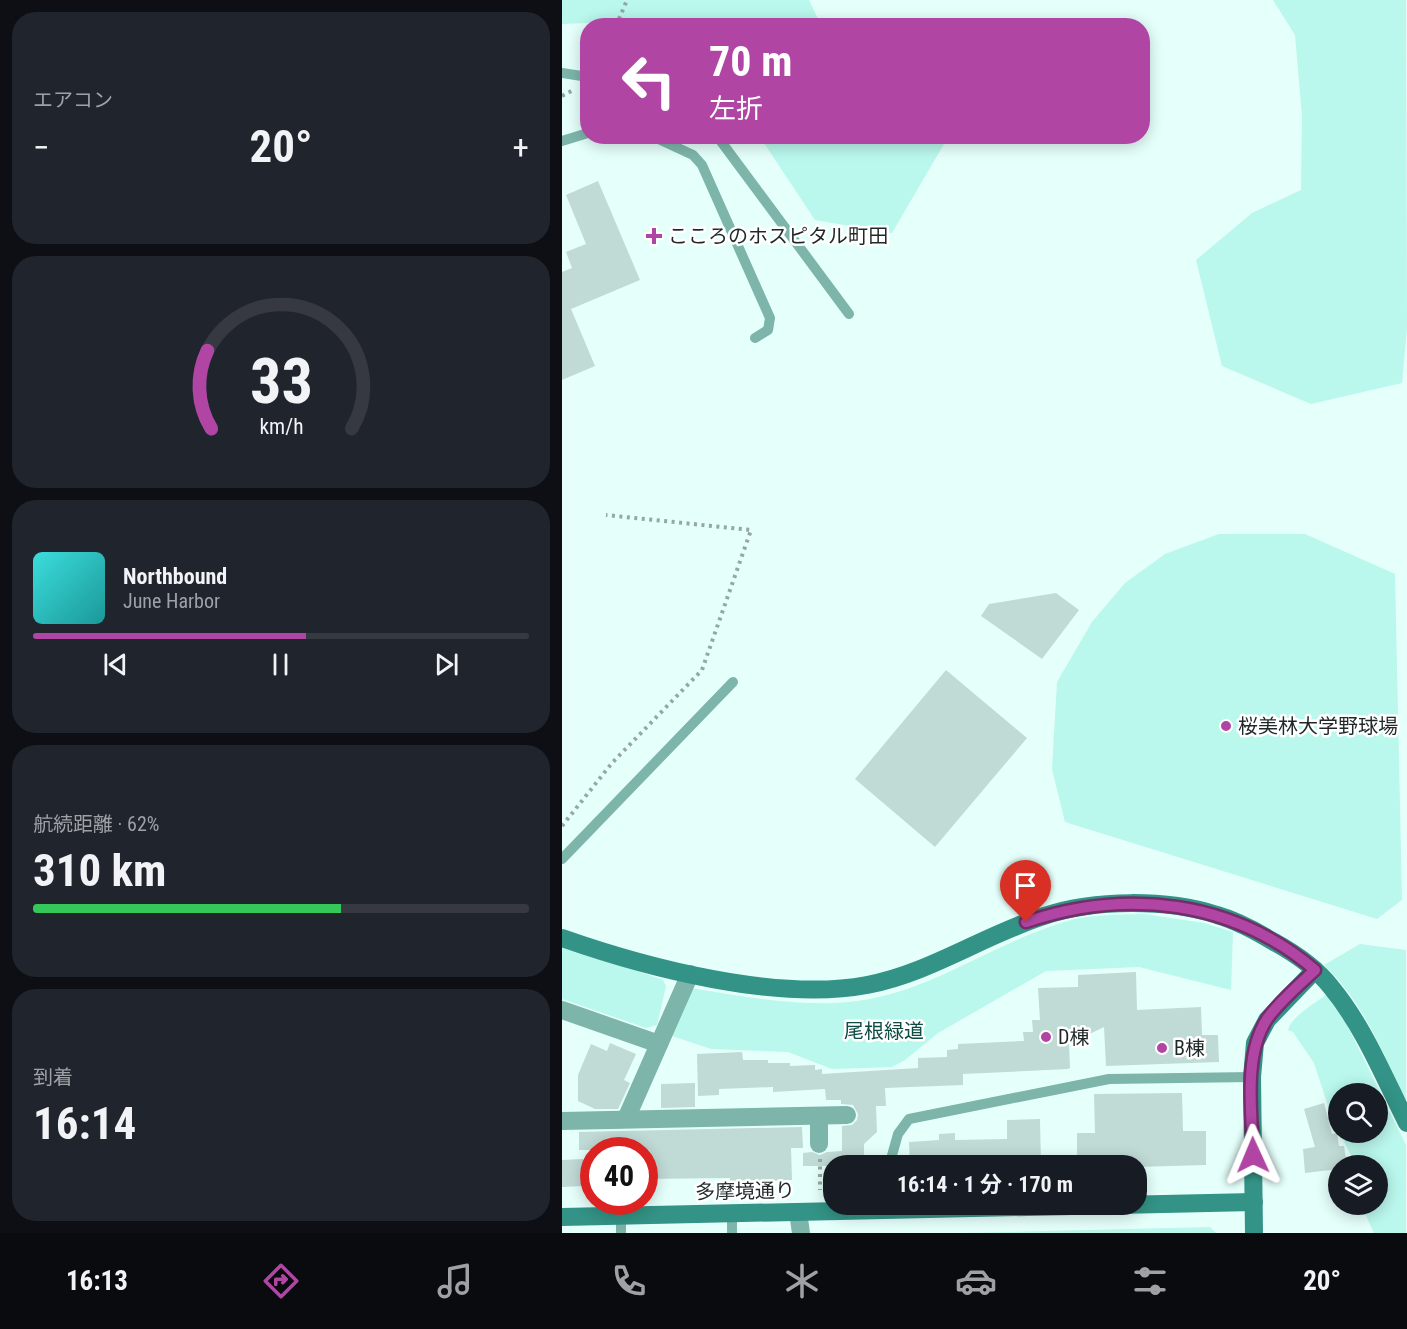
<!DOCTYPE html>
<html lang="ja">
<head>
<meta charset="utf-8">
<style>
	:root { --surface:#171b24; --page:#20242c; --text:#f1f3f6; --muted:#9ea1a6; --line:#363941; --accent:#b145a4 }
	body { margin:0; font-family:"Roboto Condensed","Noto Sans JP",sans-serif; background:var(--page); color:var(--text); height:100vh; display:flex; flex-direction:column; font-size:22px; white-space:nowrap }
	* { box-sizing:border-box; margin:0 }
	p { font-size:20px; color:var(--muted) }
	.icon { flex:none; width:33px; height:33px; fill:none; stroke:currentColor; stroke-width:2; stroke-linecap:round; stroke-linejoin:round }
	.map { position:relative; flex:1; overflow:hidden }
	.drawer { display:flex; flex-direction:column; gap:12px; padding:12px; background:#0d0f14; width:562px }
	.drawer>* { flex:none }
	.banner { position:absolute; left:18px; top:18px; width:570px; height:126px; border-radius:24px; box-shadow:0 3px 15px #0003; background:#b145a4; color:#fff; overflow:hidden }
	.controls { position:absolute; left:766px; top:1083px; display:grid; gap:12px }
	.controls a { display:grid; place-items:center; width:60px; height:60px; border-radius:50%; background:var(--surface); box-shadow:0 3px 15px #0003; font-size:30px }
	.speed { position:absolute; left:18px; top:1137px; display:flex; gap:12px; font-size:30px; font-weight:700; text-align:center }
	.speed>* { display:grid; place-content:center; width:78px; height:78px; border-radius:50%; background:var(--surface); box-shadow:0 3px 15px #0003; line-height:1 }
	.speed .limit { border:9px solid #d22; background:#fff; color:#111 }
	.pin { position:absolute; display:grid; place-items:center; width:51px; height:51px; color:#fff; margin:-62px -26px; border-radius:50% 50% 50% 0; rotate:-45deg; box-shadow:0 0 6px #0007 }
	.pin .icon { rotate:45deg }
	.me { position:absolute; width:66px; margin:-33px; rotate:359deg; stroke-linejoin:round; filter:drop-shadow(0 0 4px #0008) }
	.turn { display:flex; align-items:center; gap:21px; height:126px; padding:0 30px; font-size:27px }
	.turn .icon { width:78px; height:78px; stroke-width:2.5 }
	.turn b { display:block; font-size:42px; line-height:51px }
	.big { font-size:45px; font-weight:700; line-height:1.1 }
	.drawer .widget { flex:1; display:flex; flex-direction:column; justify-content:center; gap:9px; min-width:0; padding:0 21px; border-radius:24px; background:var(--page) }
	.drawer .dial { align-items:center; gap:0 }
	.dial svg { height:156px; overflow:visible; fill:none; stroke:var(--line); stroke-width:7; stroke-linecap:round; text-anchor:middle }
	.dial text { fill:var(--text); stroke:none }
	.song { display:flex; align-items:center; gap:18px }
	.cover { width:72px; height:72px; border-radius:9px; background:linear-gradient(135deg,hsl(180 70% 55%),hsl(180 70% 35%)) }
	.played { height:6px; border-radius:3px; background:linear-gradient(90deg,var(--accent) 55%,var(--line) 55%) }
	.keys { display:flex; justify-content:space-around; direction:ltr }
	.heat { display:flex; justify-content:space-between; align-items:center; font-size:33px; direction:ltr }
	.charge { height:9px; border-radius:4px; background:linear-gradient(90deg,#34c759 62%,var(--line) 0) }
	.trip { position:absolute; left:261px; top:1155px; width:324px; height:60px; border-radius:24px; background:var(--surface); box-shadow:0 3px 15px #0003; font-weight:700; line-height:60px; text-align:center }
	.menu { display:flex; height:96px; justify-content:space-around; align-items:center; background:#090b0e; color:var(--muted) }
	.menu .icon { width:42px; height:42px }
	.menu .current { color:var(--accent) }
	.menu b { font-size:27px; color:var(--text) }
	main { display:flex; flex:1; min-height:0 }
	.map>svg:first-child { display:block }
</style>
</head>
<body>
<main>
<section class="drawer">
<div class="widget"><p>エアコン</p>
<div class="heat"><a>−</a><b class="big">20°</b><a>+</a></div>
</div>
<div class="widget dial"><svg viewBox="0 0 100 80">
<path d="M14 69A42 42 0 1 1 86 69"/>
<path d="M14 69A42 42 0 0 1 12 29" stroke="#b145a4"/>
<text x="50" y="56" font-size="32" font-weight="700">33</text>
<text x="50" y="72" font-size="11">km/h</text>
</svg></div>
<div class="widget">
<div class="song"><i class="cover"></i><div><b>Northbound</b><p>June Harbor</p></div></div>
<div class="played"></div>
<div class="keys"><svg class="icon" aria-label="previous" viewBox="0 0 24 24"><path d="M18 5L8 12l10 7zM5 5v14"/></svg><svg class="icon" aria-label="pause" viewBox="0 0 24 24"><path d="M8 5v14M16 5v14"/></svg><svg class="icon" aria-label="next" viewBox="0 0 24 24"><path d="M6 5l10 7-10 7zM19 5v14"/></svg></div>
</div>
<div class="widget"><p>航続距離 · 62%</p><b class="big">310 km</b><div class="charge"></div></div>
<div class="widget"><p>到着</p><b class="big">16:14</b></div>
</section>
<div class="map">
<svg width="845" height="1233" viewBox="0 0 845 1233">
	<rect width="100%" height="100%" fill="#e5fffa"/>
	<g fill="#baf7ec">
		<path d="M 0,0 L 247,0 L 259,25 L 100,26 L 94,20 L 0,24 Z"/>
		<path d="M 711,0 L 844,0 L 845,328 L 840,383 L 749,404 L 660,366 L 634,260 L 690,213 L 739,190 L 740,116 L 733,35 Z"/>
		<path d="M 198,137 L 386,137 L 330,233 L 253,220 Z"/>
		<path d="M 657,534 L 743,534 L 833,574 L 840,900 L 815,919 L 503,822 L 490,769 L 495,682 L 530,622 L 563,583 L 603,554 Z"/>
		<path d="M 582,914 L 642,923 L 671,932 L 669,990 L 577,967 L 484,971 L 376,1033 L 343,1060 L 330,1067 L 270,1069 L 226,1052 L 149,1049 L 110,1036 L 128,988 C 199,999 266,1014 336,992 C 396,973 448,937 509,920 C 532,914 558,915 582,914 Z"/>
		<path d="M 798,944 L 844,950 L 844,1101 C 821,1054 801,1001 762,965 Z"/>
		<path d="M 0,945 L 101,980 L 104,986 L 95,1025 L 84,1028 L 0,999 Z"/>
		<path d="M 764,995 L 784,1023 L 844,1145 L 844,1233 L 812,1233 L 799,1205 L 816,1204 L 816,1166 L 794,1165 L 777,1132 L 816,1132 L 816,1094 L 777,1094 L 777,1132 L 771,1121 L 752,1063 L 731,1032 L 726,1030 C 730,1016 752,1004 764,995 Z"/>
		<path d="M 648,1227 L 654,1233 L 402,1233 Z"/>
	</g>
	<g fill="#c0dad5">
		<path d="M 36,181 L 78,280 L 9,309 L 33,366 L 0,380 L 0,272 L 10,268 L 4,252 L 24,244 L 4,195 Z"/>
		<path d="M 494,593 L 517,610 L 480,659 L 419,616 L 427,604 Z"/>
		<path d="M 384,670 L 465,738 L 373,847 L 293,779 Z"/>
		<path d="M 574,972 L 575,1010 L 639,1007 L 640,1035 L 656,1035 L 657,1062 L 544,1066 L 542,1027 L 507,1044 L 508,1068 L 506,1069 L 401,1074 L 401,1085 L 323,1088 L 324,1106 L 314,1106 L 315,1132 L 302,1144 L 302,1158 L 297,1159 L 297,1166 L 241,1166 L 241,1153 L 250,1152 L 258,1155 L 265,1152 L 280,1151 L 280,1126 L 290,1125 L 295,1120 L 296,1114 L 291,1105 L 279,1104 L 279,1100 L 264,1100 L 263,1089 L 211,1092 L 211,1087 L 157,1089 L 157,1095 L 136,1096 L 135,1054 L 180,1052 L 181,1060 L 206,1060 L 206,1063 L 228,1063 L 228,1066 L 253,1065 L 253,1070 L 260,1069 L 260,1074 L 356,1068 L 356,1058 L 385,1057 L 385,1050 L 396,1049 L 396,1044 L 462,1041 L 461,1032 L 471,1032 L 470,1020 L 478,1020 L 476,988 L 516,987 L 516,975 Z"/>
		<path d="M 48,1043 L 74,1054 L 62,1080 L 68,1083 L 56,1109 L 33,1109 L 16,1101 L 16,1075 L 29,1044 L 45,1051 Z"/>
		<path d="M 133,1083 L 133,1107 L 99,1108 L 99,1084 Z"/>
		<path d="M 620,1093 L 621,1131 L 644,1131 L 644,1165 L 574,1167 L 574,1166 L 515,1166 L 515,1133 L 533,1133 L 532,1094 Z"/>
		<path d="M 762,1103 L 770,1134 L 775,1133 L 777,1146 L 782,1146 L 785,1166 L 777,1166 L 777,1169 L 743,1173 L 741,1149 L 753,1147 L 742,1109 Z"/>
		<path d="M 478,1119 L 479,1166 L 348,1166 L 347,1142 L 377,1140 L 377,1134 L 393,1133 L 393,1140 L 445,1139 L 445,1120 Z"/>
		<path d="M 240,1127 L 241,1148 L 229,1148 L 230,1180 L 168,1182 L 168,1178 L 82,1179 L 82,1150 L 17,1150 L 17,1132 Z"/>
		<path d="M 21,1159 L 22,1186 L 0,1187 L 0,1160 Z"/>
	</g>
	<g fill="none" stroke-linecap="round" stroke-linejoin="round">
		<g stroke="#94a7a3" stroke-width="4" stroke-dasharray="3 4.5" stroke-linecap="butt">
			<path d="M 54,26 L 65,0"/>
			<path d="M 0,96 L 13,89"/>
			<path d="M 0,826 L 50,763 L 140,670 L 189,530 L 44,515"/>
			<path d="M 258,1159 L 258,1190"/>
		</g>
		<g stroke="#7db5ab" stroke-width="10">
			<path d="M 0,73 L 26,77"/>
			<path d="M 90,136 L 131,155 L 140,165 L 208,318 L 206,330 L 193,338"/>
			<path d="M 155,136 L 287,314"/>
			<path d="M 0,141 L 26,133"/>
			<path d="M 0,859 L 171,682"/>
			<path d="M 327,1166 L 336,1134 L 347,1119 L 547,1079 L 690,1077"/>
			<path d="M 170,1213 L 170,1233"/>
			<path d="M 59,1215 L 59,1233"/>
		</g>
		<g stroke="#7db5ab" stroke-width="18">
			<path d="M 0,1010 L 97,1044"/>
			<path d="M 257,1116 L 257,1144"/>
			<path d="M 64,1119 L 128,974"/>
			<path d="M 0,1121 L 285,1115"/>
			<path d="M 236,1212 L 239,1233"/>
		</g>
		<g stroke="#339386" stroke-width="18">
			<path d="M 0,938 C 85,968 216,1002 305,985 C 368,973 422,935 482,916 C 533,899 605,899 655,915 C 676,921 694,931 712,942 C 734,954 754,968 769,987 C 802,1027 822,1077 845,1123"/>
			<path d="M 0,1217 L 692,1202"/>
			<path d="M 692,1233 L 690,1077 L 693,1043 L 705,1020 L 753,970"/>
		</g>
	</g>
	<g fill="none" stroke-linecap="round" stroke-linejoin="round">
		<g stroke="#732d6b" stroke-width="15">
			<path id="route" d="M 464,922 C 564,888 671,900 753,970 C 737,985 718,1001 705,1019 C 681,1056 690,1112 691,1155"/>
		</g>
		<use href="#route" stroke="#b145a4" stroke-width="10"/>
	</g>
	<g fill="#b145a4" stroke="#fff" stroke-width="2">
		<path d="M89 227h6v6h6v6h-6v6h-6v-6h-6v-6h6z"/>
		<circle cx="664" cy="726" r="6"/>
		<circle cx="484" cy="1037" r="6"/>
		<circle cx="600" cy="1048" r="6"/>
	</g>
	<g text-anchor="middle" stroke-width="5" stroke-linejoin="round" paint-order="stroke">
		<g font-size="20" fill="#1f2827" stroke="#fff" text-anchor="start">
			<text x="106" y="243">こころのホスピタル町田</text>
			<text x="676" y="733">桜美林大学野球場</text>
			<text x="496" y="1044">D棟</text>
			<text x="612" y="1055">B棟</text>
		</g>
		<g font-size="20" fill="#0d4c45" stroke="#fff">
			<text x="322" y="1038">尾根緑道</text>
		</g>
		<g font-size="20" fill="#1f2827" stroke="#fff">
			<text transform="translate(183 1191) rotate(-1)" y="7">多摩境通り</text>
		</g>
	</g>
</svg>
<div class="controls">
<a><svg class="icon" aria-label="search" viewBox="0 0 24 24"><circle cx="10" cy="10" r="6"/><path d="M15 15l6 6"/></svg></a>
<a><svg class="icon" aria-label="layers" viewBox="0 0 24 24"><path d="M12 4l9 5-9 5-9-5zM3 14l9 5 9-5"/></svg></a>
</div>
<div class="speed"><div class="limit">40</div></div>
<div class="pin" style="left:464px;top:922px;background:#d93025"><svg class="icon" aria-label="arrive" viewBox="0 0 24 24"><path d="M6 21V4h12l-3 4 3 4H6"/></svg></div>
<svg class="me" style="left:691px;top:1155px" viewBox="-20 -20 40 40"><path d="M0-17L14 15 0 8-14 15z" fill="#b145a4" stroke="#fff" stroke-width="4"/></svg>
<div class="trip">16:14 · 1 分 · 170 m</div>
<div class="banner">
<div class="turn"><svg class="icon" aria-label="left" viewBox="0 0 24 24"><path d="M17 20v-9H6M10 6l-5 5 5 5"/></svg><div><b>70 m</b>左折</div></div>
</div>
</div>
</main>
<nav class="menu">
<b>16:13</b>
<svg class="icon current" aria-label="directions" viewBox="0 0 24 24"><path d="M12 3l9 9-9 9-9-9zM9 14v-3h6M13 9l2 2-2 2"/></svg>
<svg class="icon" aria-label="music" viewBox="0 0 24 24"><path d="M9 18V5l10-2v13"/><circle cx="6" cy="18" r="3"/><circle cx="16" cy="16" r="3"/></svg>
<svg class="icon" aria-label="phone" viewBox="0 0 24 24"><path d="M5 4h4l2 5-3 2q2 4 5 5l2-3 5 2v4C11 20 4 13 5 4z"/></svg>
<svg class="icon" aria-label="climate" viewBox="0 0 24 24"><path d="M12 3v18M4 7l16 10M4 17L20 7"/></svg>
<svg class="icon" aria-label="car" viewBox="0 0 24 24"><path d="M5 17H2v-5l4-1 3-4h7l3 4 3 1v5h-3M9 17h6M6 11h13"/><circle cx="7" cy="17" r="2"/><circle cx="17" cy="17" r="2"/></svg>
<svg class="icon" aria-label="filters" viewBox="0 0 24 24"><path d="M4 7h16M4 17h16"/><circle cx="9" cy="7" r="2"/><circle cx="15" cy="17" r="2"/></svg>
<b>20°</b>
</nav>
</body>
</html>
